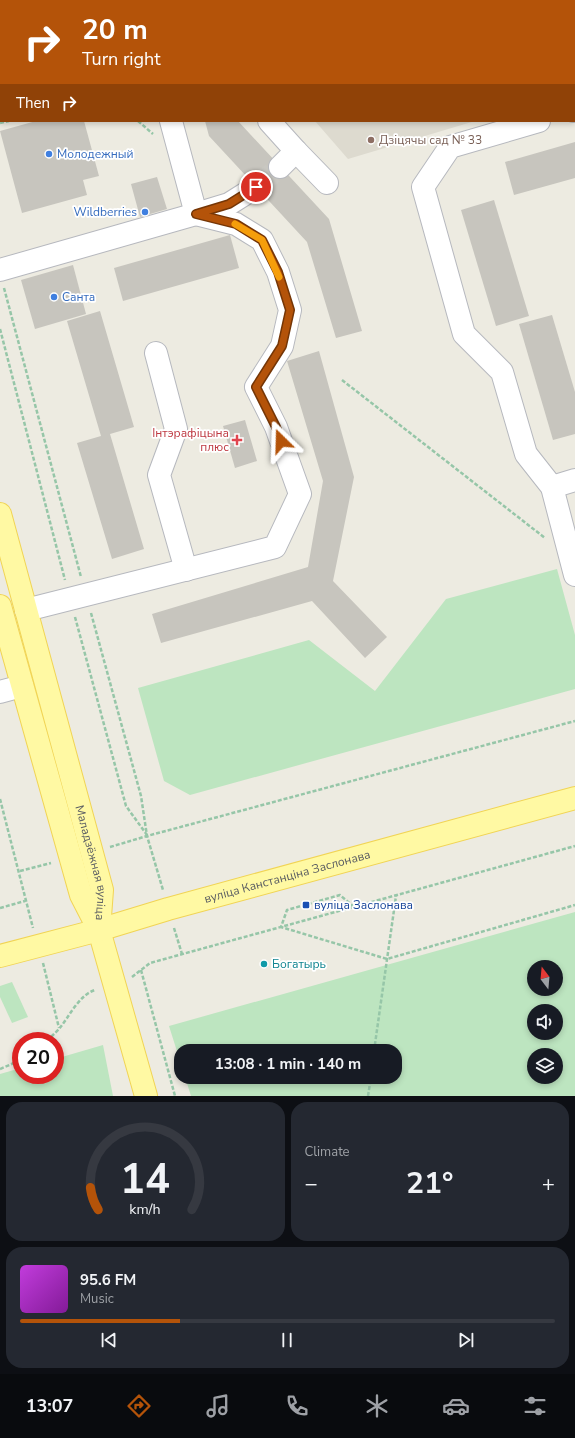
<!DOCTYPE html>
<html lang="en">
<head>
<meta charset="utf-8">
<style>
	:root { --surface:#171b24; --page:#242831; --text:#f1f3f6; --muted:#9ea1a6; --line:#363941; --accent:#b45309 }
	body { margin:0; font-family:"Nunito Sans",sans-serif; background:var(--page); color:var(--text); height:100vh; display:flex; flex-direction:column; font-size:15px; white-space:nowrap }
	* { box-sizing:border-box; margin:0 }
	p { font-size:13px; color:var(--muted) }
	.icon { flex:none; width:22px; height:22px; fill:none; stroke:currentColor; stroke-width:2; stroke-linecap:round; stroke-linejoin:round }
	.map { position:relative; height:1096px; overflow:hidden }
	.drawer { display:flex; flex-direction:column; gap:6px; padding:6px; background:#0d0f14; flex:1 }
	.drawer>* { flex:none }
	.top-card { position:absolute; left:0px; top:0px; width:575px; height:122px; box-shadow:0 2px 6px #0003; background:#b45309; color:#fff; overflow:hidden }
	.needle { width:26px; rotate:344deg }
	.tools { position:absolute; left:527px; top:960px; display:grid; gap:8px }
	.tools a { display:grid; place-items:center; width:36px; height:36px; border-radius:50%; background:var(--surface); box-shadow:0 2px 6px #0003; font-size:20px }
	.speed { position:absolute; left:12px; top:1032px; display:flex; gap:8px; font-size:20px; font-weight:700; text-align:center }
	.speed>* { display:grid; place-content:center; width:52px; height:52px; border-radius:50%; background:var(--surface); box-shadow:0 2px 6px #0003; line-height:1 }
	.speed .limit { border:6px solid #d22; background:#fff; color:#111 }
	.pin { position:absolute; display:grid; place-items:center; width:34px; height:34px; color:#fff; margin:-17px; border:2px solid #fff; border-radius:50%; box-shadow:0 1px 4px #0007 }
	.me { position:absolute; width:44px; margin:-22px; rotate:338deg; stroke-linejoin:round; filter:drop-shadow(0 0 3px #0008) }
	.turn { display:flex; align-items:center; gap:14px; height:84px; padding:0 16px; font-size:18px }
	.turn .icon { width:52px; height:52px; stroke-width:2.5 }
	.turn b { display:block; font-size:28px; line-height:34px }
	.then { display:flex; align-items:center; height:38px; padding:0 16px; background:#0003; gap:8px; font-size:15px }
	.big { font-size:30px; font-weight:700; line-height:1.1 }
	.drawer .widget { flex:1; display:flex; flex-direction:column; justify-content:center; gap:6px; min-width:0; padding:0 14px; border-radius:16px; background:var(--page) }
	.drawer .dial { align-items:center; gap:0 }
	.dial svg { height:104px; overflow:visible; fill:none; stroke:var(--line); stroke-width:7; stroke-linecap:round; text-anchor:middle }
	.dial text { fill:var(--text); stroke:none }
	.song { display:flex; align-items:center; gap:12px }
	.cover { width:48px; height:48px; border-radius:6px; background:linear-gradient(135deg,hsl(290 70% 55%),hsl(290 70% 35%)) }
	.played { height:4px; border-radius:2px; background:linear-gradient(90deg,var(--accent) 30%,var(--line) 30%) }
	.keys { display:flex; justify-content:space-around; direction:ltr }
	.heat { display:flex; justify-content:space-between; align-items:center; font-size:22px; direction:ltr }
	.drawer .tiles { flex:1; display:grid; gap:6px; grid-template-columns:1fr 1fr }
	.widget:last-child { grid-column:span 2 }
	.trip { position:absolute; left:174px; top:1044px; width:228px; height:40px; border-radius:16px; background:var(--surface); box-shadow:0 2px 6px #0003; font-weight:700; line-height:40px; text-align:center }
	.menu { display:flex; height:64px; justify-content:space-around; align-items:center; background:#090b0e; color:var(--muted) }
	.menu .icon { width:28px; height:28px }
	.menu .selected { color:var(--accent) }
	.menu b { font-size:18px; color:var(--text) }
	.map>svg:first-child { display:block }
</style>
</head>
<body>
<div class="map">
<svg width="575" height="1096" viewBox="0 0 575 1096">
	<rect width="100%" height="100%" fill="#edebe1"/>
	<g fill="#dddacf">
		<path d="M 252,0 L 547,0 L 547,1 L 251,1 Z"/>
		<path d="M 315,121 L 475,121 L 348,159 Z"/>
	</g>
	<g fill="#bde5c0" fill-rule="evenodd">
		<path d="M 557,569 L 575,635 L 575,689 L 190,795 L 164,781 L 138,688 L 309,640 L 375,691 L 446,599 Z"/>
		<path d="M 575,912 L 575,1096 L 191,1096 L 185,1077 L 395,1077 L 395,1051 L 181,1051 L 181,1064 L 169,1026 ZM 534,967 L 556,967 L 556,989 L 534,989 ZM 534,1011 L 556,1011 L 556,1033 L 534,1033 ZM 534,1055 L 556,1055 L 556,1077 L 534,1077 Z"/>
		<path d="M 12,982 L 28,1017 L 12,1023 L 0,997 L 0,986 Z"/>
		<path d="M 103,1045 L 113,1096 L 0,1096 L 0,1074 L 21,1068 L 21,1075 L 55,1075 L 55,1059 Z"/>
	</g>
	<g fill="#c7c5be">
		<path d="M 36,121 L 84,121 L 99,176 L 83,180 L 87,195 L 22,213 L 0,131 Z"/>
		<path d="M 205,121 L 238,121 L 329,219 L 362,331 L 336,338 L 307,242 L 209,136 Z"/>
		<path d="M 575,142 L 575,178 L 514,195 L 505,162 Z"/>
		<path d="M 157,177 L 167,209 L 140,217 L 131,184 Z"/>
		<path d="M 494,200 L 529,316 L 496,326 L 461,210 Z"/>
		<path d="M 230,235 L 239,268 L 123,301 L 114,268 Z"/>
		<path d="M 73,265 L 86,314 L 35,329 L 21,280 Z"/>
		<path d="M 100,311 L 134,427 L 110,434 L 144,549 L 112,559 L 77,443 L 101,436 L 67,321 Z"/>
		<path d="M 552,315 L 575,392 L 575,434 L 553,440 L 519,324 Z"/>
		<path d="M 319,351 L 354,477 L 333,581 L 387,637 L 365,658 L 312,601 L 161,643 L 152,614 L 308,567 L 323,481 L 287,361 Z"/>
		<path d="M 245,420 L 257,461 L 235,468 L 223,426 Z"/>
	</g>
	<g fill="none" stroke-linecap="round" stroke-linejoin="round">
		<path stroke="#c8c7c1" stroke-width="22" stroke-dasharray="22 11" stroke-linecap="butt" d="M 256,187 L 280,167"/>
		<g stroke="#b6b8be" stroke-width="24">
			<g id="minor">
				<path d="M 51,0 L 51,1"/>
				<path d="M 574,111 L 575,110"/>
				<path d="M 269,121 L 296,151 L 280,167"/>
				<path d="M 539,121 L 450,147 L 423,187 L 464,334 L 502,372 L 526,454 L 552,487 L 575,575"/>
				<path d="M 296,151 L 327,183"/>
				<path d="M 196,214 L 229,204 L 256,187"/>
				<path d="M 0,270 L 196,214 L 171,121"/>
				<path d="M 156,353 L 176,429 L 159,475 L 186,570"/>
				<path d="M 552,487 L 575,480"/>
				<path d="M 26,610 L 275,547 L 300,494 L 276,427 L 256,387 L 282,346 L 290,310 L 278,272 L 262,240 L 236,224 L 196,214"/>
				<path d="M 0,692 L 22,686"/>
			</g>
		</g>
		<g stroke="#f1d455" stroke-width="24">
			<g id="major">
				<path id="s1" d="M 0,514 L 102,890 L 99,930"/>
				<path d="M 0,606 L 81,895 L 99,930 L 146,1096"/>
				<path id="s2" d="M 0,956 L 99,930 L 168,909 L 575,798"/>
			</g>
		</g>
		<g stroke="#96c6a8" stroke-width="2.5" stroke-dasharray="4 2" stroke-linecap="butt">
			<path d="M 116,1 L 116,0"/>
			<path d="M 236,1 L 237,0"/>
			<path d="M 138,121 L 153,134"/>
			<path d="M 0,123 L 9,121"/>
			<path d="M 4,288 L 81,577"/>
			<path d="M 0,329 L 65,580"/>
			<path d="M 342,380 L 545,538"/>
			<path d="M 91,613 L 141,796 L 147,836 L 163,890"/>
			<path d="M 75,617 L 126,806 L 147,835"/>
			<path d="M 0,799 L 33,928"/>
			<path d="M 110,847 L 147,836 L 575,721"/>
			<path d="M 20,871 L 51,863"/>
			<path d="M 354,907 L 340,895 L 287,910 L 281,927 L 387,959 L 575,905"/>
			<path d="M 0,908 L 25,901"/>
			<path d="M 174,928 L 182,954"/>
			<path d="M 43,963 L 59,1028"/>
			<path d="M 141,970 L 175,1096"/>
			<path d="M 132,977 L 150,963 L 575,846"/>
			<path d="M 47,1041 C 51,1037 55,1033 59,1029 C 69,1017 79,995 95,990"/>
			<path d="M 374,1051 L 396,896"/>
			<path d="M 0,1069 L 21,1060"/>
			<path d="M 368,1096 L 371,1077"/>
		</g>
		<use href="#minor" stroke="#fff" stroke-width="22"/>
		<use href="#major" stroke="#fff9a3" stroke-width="22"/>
	</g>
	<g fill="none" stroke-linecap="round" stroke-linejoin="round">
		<g stroke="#753606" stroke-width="10">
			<path id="route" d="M 256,187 L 229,204 L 196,214 L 236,224 L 262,240 L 278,272 L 290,310 L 282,346 L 256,387 L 276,427 L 281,441"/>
		</g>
		<use href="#route" stroke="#b45309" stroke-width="7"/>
		<path stroke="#f59e0b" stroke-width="7" d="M 235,224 L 262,240 L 279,277"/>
	</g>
	<circle fill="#8d6e63" stroke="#fff" stroke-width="1.5" cx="371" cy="140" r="4"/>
	<g fill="#3f7fe0" stroke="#fff" stroke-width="1.5">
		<circle cx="49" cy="154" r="4"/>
		<circle cx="145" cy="212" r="4"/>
		<circle cx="54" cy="297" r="4"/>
	</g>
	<path fill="#e0444e" stroke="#fff" stroke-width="1.5" d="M235 434h4v4h4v4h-4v4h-4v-4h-4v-4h4z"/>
	<rect fill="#1a4fb4" stroke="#fff" stroke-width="1.5" x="302" y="901" width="8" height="8" rx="2"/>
	<circle fill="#0f9aa8" stroke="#fff" stroke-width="1.5" cx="264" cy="964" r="4"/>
	<g text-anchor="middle" stroke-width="3.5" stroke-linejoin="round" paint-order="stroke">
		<g font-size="12" fill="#785e54" stroke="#fff" text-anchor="start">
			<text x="379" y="144">Дзіцячы сад № 33</text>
		</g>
		<g font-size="12" fill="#366cbe" stroke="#fff" text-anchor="start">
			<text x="57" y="158">Молодежный</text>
			<text x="137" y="216" text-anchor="end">Wildberries</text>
			<text x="62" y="301">Санта</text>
		</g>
		<g font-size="12" fill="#be3a42" stroke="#fff" text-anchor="end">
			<text x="229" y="437">Інтэрафіцына<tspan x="229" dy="14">плюс</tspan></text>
		</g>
		<g font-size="12" fill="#595c62" stroke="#fff">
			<text dy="4" stroke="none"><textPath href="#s1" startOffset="361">Маладзёжная вуліца</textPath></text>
			<text dy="4" stroke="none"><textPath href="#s2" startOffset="298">вуліца Канстанціна Заслонава</textPath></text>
		</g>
		<g font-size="12" fill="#164399" stroke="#fff" text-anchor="start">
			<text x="314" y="909">вуліца Заслонава</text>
		</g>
		<g font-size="12" fill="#0d838f" stroke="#fff" text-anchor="start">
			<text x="272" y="968">Богатырь</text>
		</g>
	</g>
</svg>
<div class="tools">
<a><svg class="needle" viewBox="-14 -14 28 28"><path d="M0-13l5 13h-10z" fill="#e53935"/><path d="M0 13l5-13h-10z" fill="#9ea1a6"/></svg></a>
<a><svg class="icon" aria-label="sound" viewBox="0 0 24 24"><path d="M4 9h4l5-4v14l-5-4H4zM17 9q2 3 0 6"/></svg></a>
<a><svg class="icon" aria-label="layers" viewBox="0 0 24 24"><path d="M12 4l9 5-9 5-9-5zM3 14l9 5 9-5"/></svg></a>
</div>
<div class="speed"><div class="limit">20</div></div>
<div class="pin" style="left:256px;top:187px;background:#d93025"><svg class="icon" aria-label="arrive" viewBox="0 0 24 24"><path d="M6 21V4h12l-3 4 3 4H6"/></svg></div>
<svg class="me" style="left:281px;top:441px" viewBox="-20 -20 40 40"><path d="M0-17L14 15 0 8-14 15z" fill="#b45309" stroke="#fff" stroke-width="4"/></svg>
<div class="trip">13:08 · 1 min · 140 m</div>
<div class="top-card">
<div class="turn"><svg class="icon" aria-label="right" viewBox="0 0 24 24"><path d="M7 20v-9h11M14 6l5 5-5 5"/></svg><div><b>20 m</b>Turn right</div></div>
<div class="then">Then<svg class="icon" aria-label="right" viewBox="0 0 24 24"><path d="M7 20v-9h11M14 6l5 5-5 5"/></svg></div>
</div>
</div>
<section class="drawer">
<div class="tiles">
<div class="widget dial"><svg viewBox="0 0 100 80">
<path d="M14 69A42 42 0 1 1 86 69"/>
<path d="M14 69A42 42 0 0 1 8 52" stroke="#b45309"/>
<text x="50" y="56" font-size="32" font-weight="700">14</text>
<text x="50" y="72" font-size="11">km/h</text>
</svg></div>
<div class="widget"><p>Climate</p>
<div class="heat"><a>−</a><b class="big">21°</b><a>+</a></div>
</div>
<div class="widget">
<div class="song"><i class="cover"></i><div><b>95.6 FM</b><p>Music</p></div></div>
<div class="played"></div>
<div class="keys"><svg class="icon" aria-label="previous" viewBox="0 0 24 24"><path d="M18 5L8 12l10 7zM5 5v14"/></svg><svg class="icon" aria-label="pause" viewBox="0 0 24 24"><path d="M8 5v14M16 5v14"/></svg><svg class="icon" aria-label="next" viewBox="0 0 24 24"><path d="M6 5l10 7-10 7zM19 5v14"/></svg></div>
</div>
</div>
</section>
<nav class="menu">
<b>13:07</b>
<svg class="icon selected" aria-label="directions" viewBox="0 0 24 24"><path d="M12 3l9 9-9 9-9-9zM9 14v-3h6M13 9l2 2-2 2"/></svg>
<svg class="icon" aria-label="music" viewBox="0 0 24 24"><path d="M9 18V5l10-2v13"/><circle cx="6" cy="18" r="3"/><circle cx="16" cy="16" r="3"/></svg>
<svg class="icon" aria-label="phone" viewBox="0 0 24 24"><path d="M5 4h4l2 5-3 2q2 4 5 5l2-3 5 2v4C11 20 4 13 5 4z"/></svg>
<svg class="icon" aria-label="climate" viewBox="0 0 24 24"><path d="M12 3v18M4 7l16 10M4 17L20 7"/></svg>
<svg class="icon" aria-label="car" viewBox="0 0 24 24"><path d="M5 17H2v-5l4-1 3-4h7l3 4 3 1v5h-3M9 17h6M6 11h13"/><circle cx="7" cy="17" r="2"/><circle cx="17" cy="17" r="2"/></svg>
<svg class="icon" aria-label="filters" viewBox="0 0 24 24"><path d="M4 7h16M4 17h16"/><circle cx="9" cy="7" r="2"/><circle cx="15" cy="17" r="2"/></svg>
</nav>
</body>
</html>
